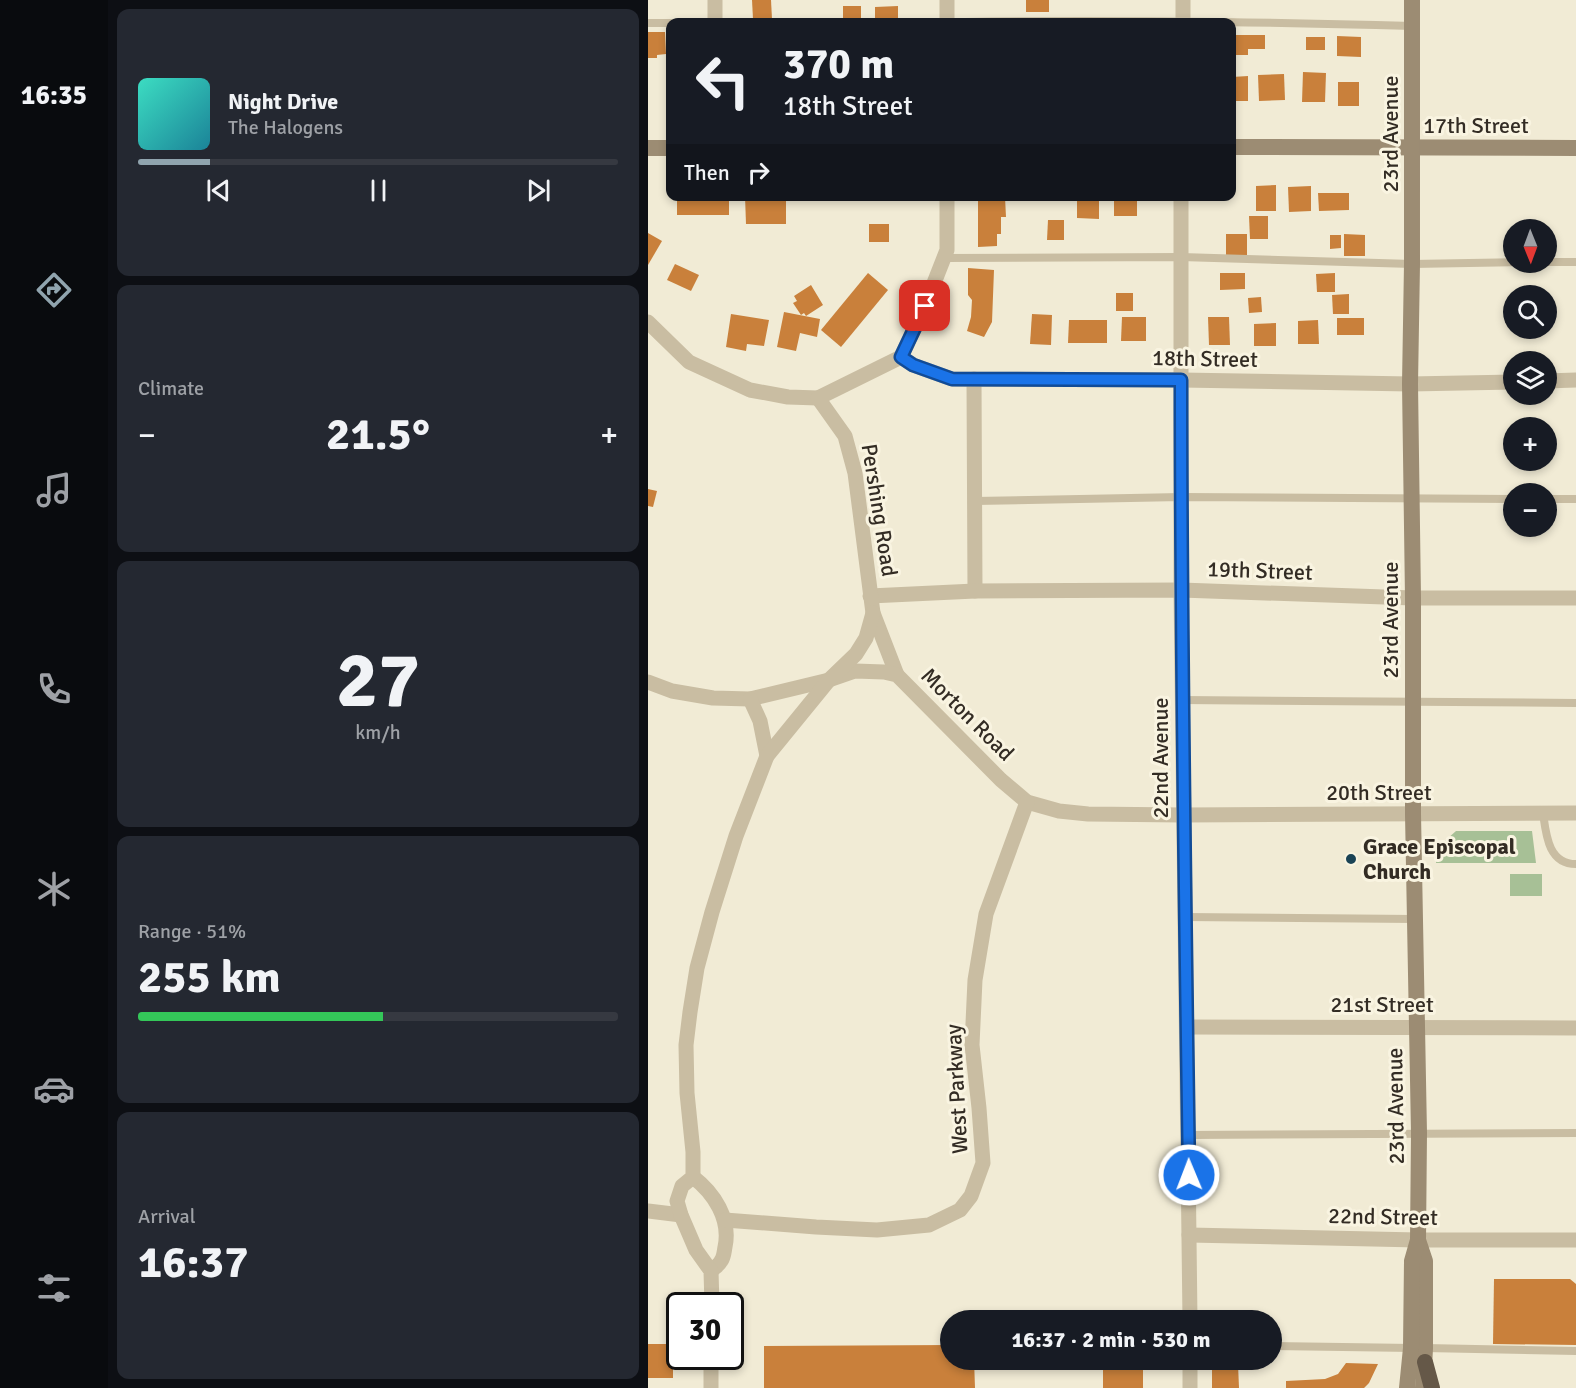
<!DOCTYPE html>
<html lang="en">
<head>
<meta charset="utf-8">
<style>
	:root { --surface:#171b24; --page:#242831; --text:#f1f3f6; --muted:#9ea1a6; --line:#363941; --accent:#90a4ae }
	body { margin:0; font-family:Signika,sans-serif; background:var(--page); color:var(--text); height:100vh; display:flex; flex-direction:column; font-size:22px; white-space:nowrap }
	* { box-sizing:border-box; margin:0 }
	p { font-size:20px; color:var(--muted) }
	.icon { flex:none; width:33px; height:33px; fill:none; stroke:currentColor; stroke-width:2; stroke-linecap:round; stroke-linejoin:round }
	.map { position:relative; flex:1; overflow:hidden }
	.details { display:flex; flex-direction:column; gap:9px; padding:9px; background:#0d0f14; width:540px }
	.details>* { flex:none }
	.hud { position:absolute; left:18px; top:18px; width:570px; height:183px; border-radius:12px; box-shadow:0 3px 9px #0003; background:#171b24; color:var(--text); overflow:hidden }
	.needle { width:39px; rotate:179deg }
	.tools { position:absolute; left:855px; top:219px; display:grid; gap:12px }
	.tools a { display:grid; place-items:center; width:54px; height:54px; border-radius:50%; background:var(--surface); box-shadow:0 3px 9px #0003; font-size:30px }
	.speed { position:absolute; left:18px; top:1292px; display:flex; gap:12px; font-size:30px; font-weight:700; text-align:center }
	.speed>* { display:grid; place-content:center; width:78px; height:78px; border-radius:50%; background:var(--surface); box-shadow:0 3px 9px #0003; line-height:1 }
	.speed .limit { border:3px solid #111; border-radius:9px; background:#fff; color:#111 }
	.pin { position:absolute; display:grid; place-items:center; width:51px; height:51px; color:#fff; margin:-26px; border-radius:12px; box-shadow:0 3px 9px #0006 }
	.me { position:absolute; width:66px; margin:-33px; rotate:359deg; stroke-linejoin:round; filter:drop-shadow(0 0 4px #0008) }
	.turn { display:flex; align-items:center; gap:21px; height:126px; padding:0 18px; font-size:27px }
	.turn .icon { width:78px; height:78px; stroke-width:2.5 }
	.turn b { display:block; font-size:42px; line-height:51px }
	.then { display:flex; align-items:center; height:57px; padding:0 18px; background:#0003; gap:12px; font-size:22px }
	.big { font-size:45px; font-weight:700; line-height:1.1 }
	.details .card { flex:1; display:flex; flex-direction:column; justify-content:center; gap:9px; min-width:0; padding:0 21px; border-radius:12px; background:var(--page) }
	.details .dial { align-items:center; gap:0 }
	.dial b { font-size:78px; line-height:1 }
	.song { display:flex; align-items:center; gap:18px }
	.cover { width:72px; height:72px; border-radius:9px; background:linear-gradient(135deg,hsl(170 70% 55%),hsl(190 70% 35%)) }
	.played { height:6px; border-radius:3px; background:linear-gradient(90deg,var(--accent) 15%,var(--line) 15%) }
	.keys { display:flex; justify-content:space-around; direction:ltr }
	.heat { display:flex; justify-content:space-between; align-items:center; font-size:33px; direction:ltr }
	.charge { height:9px; border-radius:4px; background:linear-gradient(90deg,#34c759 51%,var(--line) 0) }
	.trip { position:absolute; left:292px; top:1310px; width:342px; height:60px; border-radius:30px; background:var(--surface); box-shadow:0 3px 9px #0003; font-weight:700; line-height:60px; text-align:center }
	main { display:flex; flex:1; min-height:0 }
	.dock { display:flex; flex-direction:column; width:108px; justify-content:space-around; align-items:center; background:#090b0e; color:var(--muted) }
	.dock .icon { width:42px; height:42px }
	.dock .active { color:var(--accent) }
	.dock b { font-size:27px; color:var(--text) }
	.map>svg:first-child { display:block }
</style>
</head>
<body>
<main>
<nav class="dock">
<b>16:35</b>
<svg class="icon active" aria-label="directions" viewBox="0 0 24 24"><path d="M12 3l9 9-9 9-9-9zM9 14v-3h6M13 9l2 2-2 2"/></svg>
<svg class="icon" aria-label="music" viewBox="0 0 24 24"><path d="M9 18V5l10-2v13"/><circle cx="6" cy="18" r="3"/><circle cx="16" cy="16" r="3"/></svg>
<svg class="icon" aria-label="phone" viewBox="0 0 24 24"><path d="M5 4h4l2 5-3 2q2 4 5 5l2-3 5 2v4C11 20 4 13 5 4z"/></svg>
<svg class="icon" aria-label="climate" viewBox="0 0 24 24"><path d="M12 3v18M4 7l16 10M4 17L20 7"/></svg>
<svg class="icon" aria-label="car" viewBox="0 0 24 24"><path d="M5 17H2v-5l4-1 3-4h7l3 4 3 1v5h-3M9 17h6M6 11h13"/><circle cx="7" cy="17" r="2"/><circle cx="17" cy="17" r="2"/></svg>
<svg class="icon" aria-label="filters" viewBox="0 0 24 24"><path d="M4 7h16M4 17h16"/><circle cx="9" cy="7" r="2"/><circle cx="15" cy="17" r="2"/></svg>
</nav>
<section class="details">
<div class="card">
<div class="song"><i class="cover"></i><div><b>Night Drive</b><p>The Halogens</p></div></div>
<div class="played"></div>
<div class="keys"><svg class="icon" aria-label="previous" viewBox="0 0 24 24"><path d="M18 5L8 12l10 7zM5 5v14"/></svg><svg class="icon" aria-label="pause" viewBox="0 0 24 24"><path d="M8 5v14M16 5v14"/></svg><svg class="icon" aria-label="next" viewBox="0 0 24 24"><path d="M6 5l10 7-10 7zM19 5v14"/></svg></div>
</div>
<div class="card"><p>Climate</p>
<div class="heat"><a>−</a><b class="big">21.5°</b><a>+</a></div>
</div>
<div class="card dial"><b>27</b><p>km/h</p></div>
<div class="card"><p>Range · 51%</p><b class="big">255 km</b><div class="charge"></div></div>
<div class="card"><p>Arrival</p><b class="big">16:37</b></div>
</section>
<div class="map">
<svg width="928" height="1388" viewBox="0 0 928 1388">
	<rect width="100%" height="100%" fill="#f1ebd5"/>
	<g fill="#a7c096">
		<path d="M 808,831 L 884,831 L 888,863 L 788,863 L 789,848 Z"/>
		<rect x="862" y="874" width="32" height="22"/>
	</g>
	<g fill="#c9803b">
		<path d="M 104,0 L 123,0 L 124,19 L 105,19 Z"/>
		<rect x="378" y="0" width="23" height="12"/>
		<rect x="195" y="6" width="18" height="14"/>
		<path d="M 250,6 L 250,21 L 227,22 L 227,7 Z"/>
		<path d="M 0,32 L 17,32 L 18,54 L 9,55 L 9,58 L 0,58 Z"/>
		<path d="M 584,35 L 617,35 L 617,49 L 600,49 L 600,55 L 584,55 Z"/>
		<path d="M 689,36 L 713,37 L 713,57 L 689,56 Z"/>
		<rect x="658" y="37" width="19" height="13"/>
		<path d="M 655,72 L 678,73 L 677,102 L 654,102 Z"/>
		<path d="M 636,74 L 637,100 L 611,101 L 610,75 Z"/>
		<path d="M 600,76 L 600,101 L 584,101 L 584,77 Z"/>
		<rect x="690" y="82" width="21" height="24"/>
		<path d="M 628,185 L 628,211 L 608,211 L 608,186 Z"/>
		<path d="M 663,186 L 663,211 L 641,212 L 640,187 Z"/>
		<path d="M 670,193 L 701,193 L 701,210 L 671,211 Z"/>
		<rect x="29" y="196" width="52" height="19"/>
		<path d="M 97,196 L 138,196 L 138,224 L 98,224 Z"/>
		<path d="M 429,196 L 451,196 L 451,219 L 429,218 Z"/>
		<rect x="466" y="196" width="23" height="20"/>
		<path d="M 357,197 L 358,217 L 353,217 L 353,234 L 349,234 L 349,246 L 330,247 L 330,198 Z"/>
		<path d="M 601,216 L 620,216 L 620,239 L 602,239 Z"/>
		<path d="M 400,220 L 416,220 L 416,240 L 399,240 Z"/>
		<rect x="221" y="224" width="20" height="18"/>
		<path d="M 0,233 L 14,241 L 0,265 Z"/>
		<rect x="578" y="234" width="21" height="22"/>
		<path d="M 696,234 L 717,235 L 717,256 L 696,256 Z"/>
		<path d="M 682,235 L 693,235 L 693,248 L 682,249 Z"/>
		<path d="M 27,264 L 51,275 L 43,291 L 19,280 Z"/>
		<path d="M 320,268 L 346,270 L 344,322 L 336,337 L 319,331 L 323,317 L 324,300 L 320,295 Z"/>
		<path d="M 220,273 L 240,290 L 193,347 L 173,330 Z"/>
		<path d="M 572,273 L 597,273 L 597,289 L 572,290 Z"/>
		<path d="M 687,273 L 687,292 L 669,292 L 668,274 Z"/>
		<path d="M 163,285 L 175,305 L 158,316 L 156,313 L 153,315 L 145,303 L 149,301 L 146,296 Z"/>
		<rect x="468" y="293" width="17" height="18"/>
		<path d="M 701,294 L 701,314 L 685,314 L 684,295 Z"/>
		<path d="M 613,297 L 614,312 L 601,313 L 600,298 Z"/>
		<path d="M 136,312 L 172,319 L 169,337 L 152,333 L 148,351 L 129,347 Z"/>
		<path d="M 83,314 L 121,320 L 116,346 L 99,344 L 98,351 L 78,347 Z"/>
		<path d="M 384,314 L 404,315 L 403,345 L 382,344 Z"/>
		<path d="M 474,317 L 498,317 L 498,341 L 473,341 Z"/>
		<path d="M 560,317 L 581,317 L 582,345 L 561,345 Z"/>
		<rect x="689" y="318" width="27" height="17"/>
		<path d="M 421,320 L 459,320 L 459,343 L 420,343 Z"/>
		<path d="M 670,320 L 671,344 L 650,344 L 650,321 Z"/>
		<path d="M 628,323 L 628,346 L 606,346 L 606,324 Z"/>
		<path d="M 0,489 L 9,491 L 5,507 L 0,506 Z"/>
		<path d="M 846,1279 L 922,1279 L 928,1284 L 928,1345 L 845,1344 Z"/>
		<rect x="0" y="1344" width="25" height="34"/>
		<path d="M 303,1345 L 303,1359 L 326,1359 L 327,1388 L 116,1388 L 116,1346 Z"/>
		<rect x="455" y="1359" width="40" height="29"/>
		<path d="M 698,1363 L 730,1364 L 721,1383 L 716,1388 L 638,1388 L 638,1381 L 677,1379 L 690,1374 Z"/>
		<path d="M 590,1364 L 591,1388 L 564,1388 L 564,1365 Z"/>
	</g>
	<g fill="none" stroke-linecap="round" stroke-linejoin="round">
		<g stroke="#c9bda2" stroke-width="8">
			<path d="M 317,22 C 466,19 615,22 765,26"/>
			<path d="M 0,23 L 22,23"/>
			<path d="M 295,258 L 533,257 L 764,264 L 880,262"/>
			<path d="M 898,262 L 928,262"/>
			<path d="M 898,499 L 928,499"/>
			<path d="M 327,501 L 533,497 L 866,499"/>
			<path d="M 534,700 L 928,703"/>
			<path d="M 895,813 C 898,834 900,864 928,864"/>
			<path d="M 537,917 L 766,919"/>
			<path d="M 540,1135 L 928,1133"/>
			<path d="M 624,1346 L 765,1348"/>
			<path d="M 777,1348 L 928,1351"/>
		</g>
		<g stroke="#c9bda2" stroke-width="15">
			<path d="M 67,0 L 67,22"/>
			<path d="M 299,22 L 299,0"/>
			<path d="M 535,22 L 535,0"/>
			<path d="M 533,196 L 533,590 L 542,1320"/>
			<path d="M 0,322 L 41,362 L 102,390 L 140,397 L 170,398"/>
			<path d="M 253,357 L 265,365 L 304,379 L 533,380 L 762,384 L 866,382"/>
			<path d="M 326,379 L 327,591"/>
			<path d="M 898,381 L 928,380"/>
			<path d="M 222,596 L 327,591 L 533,590 L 765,598 L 928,598"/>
			<path d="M 249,675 L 225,613 L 207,473 L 197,436 L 170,398 L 253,357 L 277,306 L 299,250 L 299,196"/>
			<path d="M 0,682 L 24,691 L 65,698 L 102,699 L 181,680 L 207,671 L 236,672 L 249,675 L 353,780 L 379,802 L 411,811 L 440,814 L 535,815 L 928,813"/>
			<path d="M 102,699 L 112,721 L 119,756"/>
			<path d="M 539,1027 L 928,1028"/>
			<path d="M 45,1177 C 66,1193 83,1219 77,1247 C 76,1252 76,1257 73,1261 C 71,1265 66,1268 63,1271"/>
			<path d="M 0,1211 L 33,1215"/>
			<path d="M 77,1220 L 168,1227 L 229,1230 L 281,1225 L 312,1210 L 323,1196 L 335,1163 L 331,1108 L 324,1045 L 327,980 L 338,914 L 379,802"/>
			<path d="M 541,1235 L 770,1240 L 928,1240"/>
			<path d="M 64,1305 L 63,1271 L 48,1250 L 33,1215 L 29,1201 L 34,1186 L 45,1177 L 45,1152 L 39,1093 L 38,1045 L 42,1012 L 49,968 L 64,912 L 88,836 L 119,756 L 181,680 L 208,654 L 218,638 L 225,613"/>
			<path d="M 63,1388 L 63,1356"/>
			<path d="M 542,1388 L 542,1359"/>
		</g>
		<g stroke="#9c8c73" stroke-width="16">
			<path d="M 584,147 L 928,148"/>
			<path d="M 0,148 L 22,148"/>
			<path d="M 770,1240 L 777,1261 L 777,1348 L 775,1388"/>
			<path d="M 759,1388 L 763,1348 L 764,1261 L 770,1240 L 771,1133 L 765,814 L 765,598 L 762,384 L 764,264 L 764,0"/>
		</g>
		<path stroke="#655848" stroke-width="16" d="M 777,1362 L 784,1388"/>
	</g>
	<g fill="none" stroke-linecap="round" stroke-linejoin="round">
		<g stroke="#114b97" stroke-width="15">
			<path id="route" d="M 277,306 L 253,357 L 265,365 L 304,379 L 533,380 C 533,645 537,910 541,1175"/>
		</g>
		<use href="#route" stroke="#1a73e8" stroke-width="10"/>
	</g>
	<circle fill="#1a4355" stroke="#f9f4e1" stroke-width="2" cx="703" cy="859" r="6"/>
	<g text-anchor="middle" stroke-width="6" stroke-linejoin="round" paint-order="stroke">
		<g font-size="22" fill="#332c24" stroke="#f9f4e1">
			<text x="828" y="133">17th Street</text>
			<text transform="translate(742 134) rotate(-90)" y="8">23rd Avenue</text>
			<text transform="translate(557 358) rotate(1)" y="8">18th Street</text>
			<text transform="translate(232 510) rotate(81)" y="8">Pershing Road</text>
			<text transform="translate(612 570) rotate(2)" y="8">19th Street</text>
			<text transform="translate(742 620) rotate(-90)" y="8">23rd Avenue</text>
			<text transform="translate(320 714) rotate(45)" y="8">Morton Road</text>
			<text transform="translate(512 758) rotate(-90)" y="8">22nd Avenue</text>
			<text x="731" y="800">20th Street</text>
			<text x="734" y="1012">21st Street</text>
			<text transform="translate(308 1089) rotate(-93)" y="8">West Parkway</text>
			<text transform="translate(747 1106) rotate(-91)" y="8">23rd Avenue</text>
			<text transform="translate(735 1216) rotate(1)" y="8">22nd Street</text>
		</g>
		<g font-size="22" font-weight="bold" fill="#332c24" stroke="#f9f4e1" text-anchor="start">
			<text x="715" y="854">Grace Episcopal<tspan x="715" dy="25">Church</tspan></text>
		</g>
	</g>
</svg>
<div class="tools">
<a><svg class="needle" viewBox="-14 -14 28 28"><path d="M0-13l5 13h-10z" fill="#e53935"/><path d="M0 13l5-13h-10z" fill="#9ea1a6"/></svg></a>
<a><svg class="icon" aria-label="search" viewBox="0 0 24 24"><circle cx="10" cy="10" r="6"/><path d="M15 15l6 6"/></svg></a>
<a><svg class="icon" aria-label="layers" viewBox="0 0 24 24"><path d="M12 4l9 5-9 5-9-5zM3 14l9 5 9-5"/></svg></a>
<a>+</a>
<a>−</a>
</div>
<div class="speed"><div class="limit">30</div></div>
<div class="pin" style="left:277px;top:306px;background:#d93025"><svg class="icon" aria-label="arrive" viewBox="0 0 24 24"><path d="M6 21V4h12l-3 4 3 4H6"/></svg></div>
<svg class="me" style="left:541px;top:1175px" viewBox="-20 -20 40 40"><circle r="17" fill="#1a73e8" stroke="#fff" stroke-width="3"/><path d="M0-11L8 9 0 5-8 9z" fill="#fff"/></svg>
<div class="trip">16:37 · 2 min · 530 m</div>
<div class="hud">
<div class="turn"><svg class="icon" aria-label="left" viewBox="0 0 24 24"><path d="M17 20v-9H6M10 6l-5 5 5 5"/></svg><div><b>370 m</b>18th Street</div></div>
<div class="then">Then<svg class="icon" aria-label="right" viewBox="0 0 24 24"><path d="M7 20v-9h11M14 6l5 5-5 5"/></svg></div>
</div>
</div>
</main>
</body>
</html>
